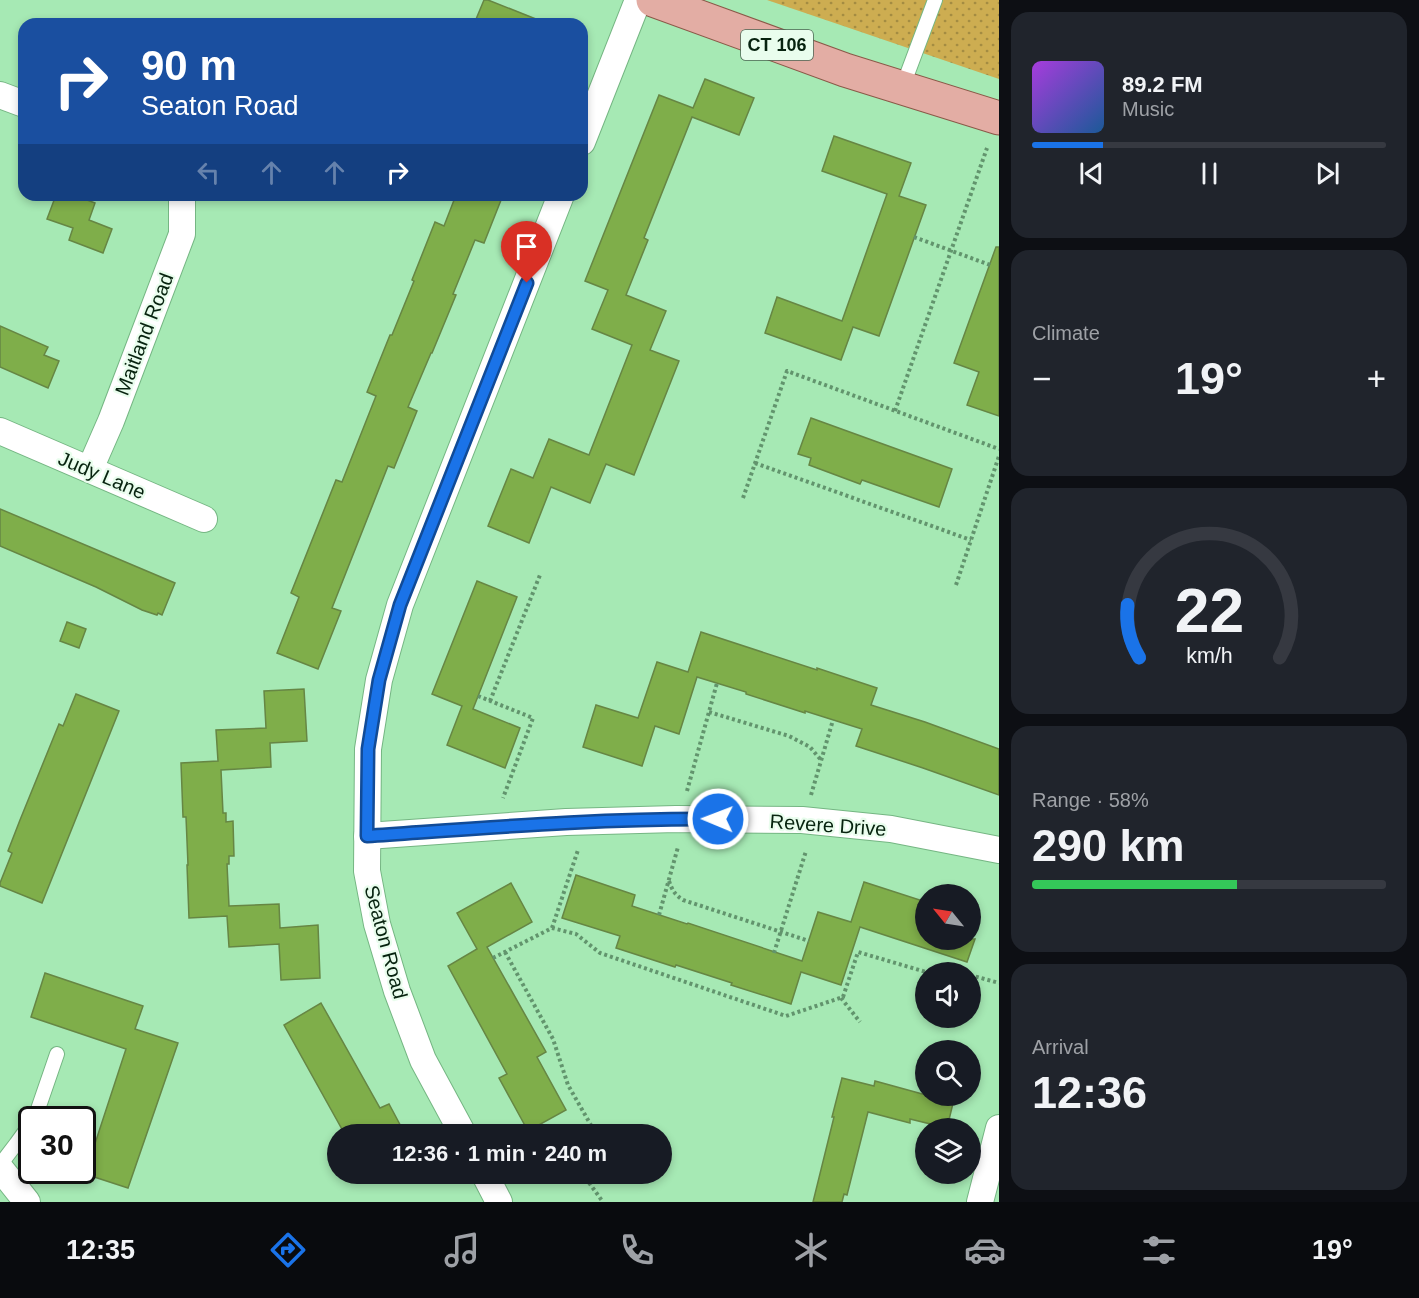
<!DOCTYPE html>
<html lang="en">
<head>
<meta charset="utf-8">
<style>
	:root { --surface:#171b24; --page:#20242c; --text:#f1f3f6; --muted:#9ea1a6; --line:#363941; --accent:#1a73e8 }
	body { margin:0; font-family:Arial,sans-serif; background:var(--page); color:var(--text); height:100vh; display:flex; flex-direction:column; font-size:22px; white-space:nowrap }
	* { box-sizing:border-box; margin:0 }
	p { font-size:20px; color:var(--muted) }
	.icon { flex:none; width:33px; height:33px; fill:none; stroke:currentColor; stroke-width:2; stroke-linecap:round; stroke-linejoin:round }
	.map { position:relative; flex:1; overflow:hidden }
	.panel { display:flex; flex-direction:column; gap:12px; padding:12px; background:#0d0f14; width:420px }
	.panel>* { flex:none }
	.banner { position:absolute; left:18px; top:18px; width:570px; height:183px; border-radius:18px; box-shadow:0 3px 9px #0003; background:#1a4fa0; color:#fff; overflow:hidden }
	.needle { width:39px; rotate:300deg }
	.fabs { position:absolute; left:915px; top:884px; display:grid; gap:12px }
	.fabs a { display:grid; place-items:center; width:66px; height:66px; border-radius:50%; background:var(--surface); box-shadow:0 3px 9px #0003; font-size:30px }
	.speed { position:absolute; left:18px; top:1106px; display:flex; gap:12px; font-size:30px; font-weight:700; text-align:center }
	.speed>* { display:grid; place-content:center; width:78px; height:78px; border-radius:50%; background:var(--surface); box-shadow:0 3px 9px #0003; line-height:1 }
	.speed .limit { border:3px solid #111; border-radius:9px; background:#fff; color:#111 }
	.pin { position:absolute; display:grid; place-items:center; width:51px; height:51px; color:#fff; margin:-62px -26px; border-radius:50% 50% 50% 0; rotate:-45deg; box-shadow:0 0 6px #0007 }
	.pin .icon { rotate:45deg }
	.me { position:absolute; width:66px; margin:-33px; rotate:271deg; stroke-linejoin:round; filter:drop-shadow(0 0 4px #0008) }
	.turn { display:flex; align-items:center; gap:21px; height:126px; padding:0 24px; font-size:27px }
	.turn .icon { width:78px; height:78px; stroke-width:2.5 }
	.turn b { display:block; font-size:42px; line-height:51px }
	.lanes { display:flex; align-items:center; height:57px; padding:0 24px; background:#0003; justify-content:center; gap:30px; direction:ltr }
	.lanes .off { opacity:.35 }
	.big { font-size:45px; font-weight:800; line-height:1.1 }
	.panel .tile { flex:1; display:flex; flex-direction:column; justify-content:center; gap:9px; min-width:0; padding:0 21px; border-radius:18px; background:var(--page) }
	.panel .dial { align-items:center; gap:0 }
	.dial svg { height:156px; overflow:visible; fill:none; stroke:var(--line); stroke-width:7; stroke-linecap:round; text-anchor:middle }
	.dial text { fill:var(--text); stroke:none }
	.song { display:flex; align-items:center; gap:18px }
	.cover { width:72px; height:72px; border-radius:9px; background:linear-gradient(135deg,hsl(280 70% 55%),hsl(210 70% 35%)) }
	.played { height:6px; border-radius:3px; background:linear-gradient(90deg,var(--accent) 20%,var(--line) 20%) }
	.keys { display:flex; justify-content:space-around; direction:ltr }
	.heat { display:flex; justify-content:space-between; align-items:center; font-size:33px; direction:ltr }
	.charge { height:9px; border-radius:4px; background:linear-gradient(90deg,#34c759 58%,var(--line) 0) }
	.trip { position:absolute; left:327px; top:1124px; width:345px; height:60px; border-radius:30px; background:var(--surface); box-shadow:0 3px 9px #0003; font-weight:800; line-height:60px; text-align:center }
	.menu { display:flex; height:96px; justify-content:space-around; align-items:center; background:#090b0e; color:var(--muted) }
	.menu .icon { width:42px; height:42px }
	.menu .on { color:var(--accent) }
	.menu b { font-size:27px; color:var(--text) }
	main { display:flex; flex:1; min-height:0 }
	.map>svg:first-child { display:block }
</style>
</head>
<body>
<main>
<div class="map">
<svg width="999" height="1202" viewBox="0 0 999 1202">
	<defs>
		<pattern id="park-dots" width="8" height="8" patternUnits="userSpaceOnUse" patternTransform="scale(1.5)"><rect width="8" height="8" fill="#cdad51"/><path d="M2 2h.1M6 6h.1" fill="none" stroke="#a48c42" stroke-width="1.8" stroke-linecap="round"/></pattern>
	</defs>
	<rect width="100%" height="100%" fill="#a6e9b4"/>
	<path fill="url(#park-dots)" d="M 767,0 L 999,0 L 999,79 Z"/>
	<g fill="#7fae4a" stroke="#668644" stroke-width="1.5">
		<path d="M 484,0 L 488,0 L 546,23 L 546,24 L 474,24 Z"/>
		<path d="M 705,79 L 754,98 L 739,135 L 692,117 L 644,238 L 648,240 L 626,295 L 666,311 L 650,350 L 679,361 L 634,475 L 606,464 L 590,503 L 551,487 L 529,543 L 488,526 L 511,469 L 533,478 L 549,439 L 589,455 L 632,345 L 592,329 L 608,290 L 585,281 L 659,95 L 693,108 Z"/>
		<path d="M 834,136 L 911,163 L 899,196 L 926,205 L 879,336 L 853,327 L 841,360 L 765,333 L 777,297 L 842,321 L 887,194 L 822,171 Z"/>
		<path d="M 56,195 L 74,195 L 95,203 L 89,220 L 112,229 L 103,253 L 69,240 L 73,228 L 47,219 Z"/>
		<path d="M 456,195 L 503,195 L 484,243 L 475,240 L 453,294 L 456,295 L 432,353 L 431,353 L 408,407 L 417,411 L 394,468 L 388,466 L 332,608 L 341,611 L 318,669 L 277,653 L 299,597 L 291,593 L 336,480 L 342,482 L 376,396 L 367,392 L 390,335 L 392,335 L 414,281 L 412,280 L 435,222 L 444,226 Z"/>
		<path d="M 996,247 L 999,247 L 999,416 L 967,405 L 979,372 L 954,363 Z"/>
		<path d="M 0,326 L 48,347 L 44,355 L 59,361 L 48,388 L 0,367 Z"/>
		<path d="M 811,418 L 952,469 L 939,507 L 862,480 L 860,484 L 809,465 L 811,458 L 798,454 Z"/>
		<path d="M 0,509 L 175,583 L 162,615 L 158,613 L 157,615 L 142,610 L 96,587 L 0,546 Z"/>
		<path d="M 477,581 L 517,597 L 473,709 L 520,728 L 505,768 L 447,745 L 462,706 L 432,694 Z"/>
		<path d="M 67,622 L 86,629 L 79,648 L 60,641 Z"/>
		<path d="M 701,632 L 817,670 L 817,668 L 877,688 L 871,705 L 925,722 L 999,749 L 999,795 L 923,768 L 856,746 L 862,729 L 805,711 L 805,713 L 746,694 L 746,692 L 697,677 L 679,734 L 655,726 L 642,766 L 583,747 L 596,705 L 638,718 L 657,662 L 688,672 Z"/>
		<path d="M 304,689 L 307,741 L 270,743 L 271,767 L 221,770 L 223,813 L 226,813 L 226,822 L 233,821 L 234,856 L 229,856 L 229,864 L 227,864 L 229,906 L 279,904 L 280,928 L 318,925 L 320,978 L 281,980 L 279,944 L 229,947 L 227,916 L 189,918 L 187,865 L 188,865 L 186,817 L 183,817 L 181,763 L 218,761 L 216,730 L 266,728 L 264,691 Z"/>
		<path d="M 76,694 L 119,711 L 42,903 L 0,886 L 0,883 L 12,853 L 8,851 L 20,820 L 59,724 L 63,726 Z"/>
		<path d="M 576,875 L 635,895 L 632,906 L 687,924 L 688,923 L 802,961 L 818,912 L 851,922 L 864,882 L 926,902 L 926,939 L 975,939 L 967,962 L 860,927 L 841,985 L 801,972 L 791,1004 L 731,985 L 732,983 L 676,965 L 675,967 L 616,948 L 620,936 L 562,918 Z"/>
		<path d="M 511,883 L 532,922 L 487,947 L 546,1052 L 537,1057 L 566,1110 L 528,1131 L 499,1078 L 507,1074 L 448,966 L 477,949 L 457,913 Z"/>
		<path d="M 45,973 L 143,1006 L 135,1029 L 178,1043 L 128,1188 L 85,1174 L 126,1049 L 31,1017 Z"/>
		<path d="M 321,1003 L 380,1108 L 389,1104 L 405,1134 L 355,1134 L 351,1127 L 343,1131 L 284,1025 Z"/>
		<path d="M 842,1078 L 874,1086 L 875,1081 L 926,1095 L 955,1095 L 947,1128 L 910,1119 L 910,1123 L 868,1112 L 847,1195 L 844,1194 L 842,1202 L 813,1202 L 834,1117 L 832,1117 Z"/>
	</g>
	<g fill="none" stroke-linecap="round" stroke-linejoin="round">
		<g stroke="#75b683" stroke-width="16">
			<g id="lane">
				<path d="M 902,88 L 935,0"/>
				<path d="M 34,1119 L 36,1115 L 57,1054"/>
				<path d="M 0,1165 L 16,1144 L 32,1122"/>
			</g>
		</g>
		<g stroke="#75b683" stroke-width="28">
			<g id="street">
				<path d="M 0,95 L 24,104"/>
				<path d="M 582,142 L 638,0"/>
				<path d="M 0,431 L 204,519"/>
				<path d="M 90,469 L 111,421 L 182,234 L 182,195"/>
				<path d="M 367,836 L 566,822 L 676,819 L 802,820 L 891,829 L 999,850"/>
				<path d="M 463,1134 L 423,1060 L 397,991 L 377,924 L 367,871 L 368,749 L 379,680 L 400,605 L 561,195"/>
				<path d="M 0,1168 L 27,1202"/>
				<path d="M 484,1173 L 499,1202"/>
				<path d="M 980,1202 L 999,1128"/>
			</g>
		</g>
		<g stroke="#8a5948" stroke-width="35">
			<path id="primary" d="M 653,0 L 845,70 L 999,118"/>
		</g>
		<g stroke="#62946d" stroke-width="4" stroke-dasharray="3 3" stroke-linecap="butt">
			<path d="M 914,237 L 990,265"/>
			<path d="M 895,411 L 987,148"/>
			<path d="M 755,463 L 971,540"/>
			<path d="M 743,498 L 787,371 L 999,449"/>
			<path d="M 956,585 L 999,456"/>
			<path d="M 478,696 L 533,718 L 503,798"/>
			<path d="M 490,701 L 540,575"/>
			<path d="M 709,712 L 789,736 L 810,747 L 821,760"/>
			<path d="M 687,791 L 717,683"/>
			<path d="M 811,795 L 833,720"/>
			<path d="M 669,881 C 672,890 675,895 683,900 L 809,941"/>
			<path d="M 659,915 L 678,847"/>
			<path d="M 552,928 L 578,850"/>
			<path d="M 505,952 L 553,1039 L 568,1085 L 596,1134"/>
			<path d="M 774,953 L 806,851"/>
			<path d="M 493,958 L 552,928 L 576,934 L 600,953 L 786,1016 L 843,997 L 858,952 L 926,972"/>
			<path d="M 970,975 L 999,983"/>
			<path d="M 841,998 L 860,1022"/>
			<path d="M 582,1173 L 603,1202"/>
		</g>
		<use href="#lane" stroke="#fff" stroke-width="14"/>
		<use href="#street" stroke="#fff" stroke-width="26"/>
		<use href="#primary" stroke="#e3ada4" stroke-width="33"/>
	</g>
	<g fill="none" stroke-linecap="round" stroke-linejoin="round">
		<g stroke="#114b97" stroke-width="15">
			<path id="route" d="M 527,283 L 400,605 L 379,680 L 368,749 L 367,836 C 484,828 601,818 718,819"/>
		</g>
		<use href="#route" stroke="#1a73e8" stroke-width="10"/>
	</g>
	<g text-anchor="middle" stroke-width="4.5" stroke-linejoin="round" paint-order="stroke">
		<rect fill="#e9fded" stroke="#4b6452" stroke-width="1.5" x="741" y="30" width="72" height="30" rx="4.5"/>
		<g font-size="18" font-weight="bold" fill="#07230f">
			<text x="777" y="51">CT 106</text>
		</g>
		<g font-size="20" fill="#07230f" stroke="#e9fded">
			<text transform="translate(144 334) rotate(-69)" y="7">Maitland Road</text>
			<text transform="translate(102 475) rotate(23)" y="7">Judy Lane</text>
			<text transform="translate(828 825) rotate(4)" y="7">Revere Drive</text>
			<text transform="translate(386 942) rotate(75)" y="7">Seaton Road</text>
		</g>
	</g>
</svg>
<div class="fabs">
<a><svg class="needle" viewBox="-14 -14 28 28"><path d="M0-13l5 13h-10z" fill="#e53935"/><path d="M0 13l5-13h-10z" fill="#9ea1a6"/></svg></a>
<a><svg class="icon" aria-label="sound" viewBox="0 0 24 24"><path d="M4 9h4l5-4v14l-5-4H4zM17 9q2 3 0 6"/></svg></a>
<a><svg class="icon" aria-label="search" viewBox="0 0 24 24"><circle cx="10" cy="10" r="6"/><path d="M15 15l6 6"/></svg></a>
<a><svg class="icon" aria-label="layers" viewBox="0 0 24 24"><path d="M12 4l9 5-9 5-9-5zM3 14l9 5 9-5"/></svg></a>
</div>
<div class="speed"><div class="limit">30</div></div>
<div class="pin" style="left:527px;top:283px;background:#d93025"><svg class="icon" aria-label="arrive" viewBox="0 0 24 24"><path d="M6 21V4h12l-3 4 3 4H6"/></svg></div>
<svg class="me" style="left:718px;top:819px" viewBox="-20 -20 40 40"><circle r="17" fill="#1a73e8" stroke="#fff" stroke-width="3"/><path d="M0-11L8 9 0 5-8 9z" fill="#fff"/></svg>
<div class="trip">12:36 · 1 min · 240 m</div>
<div class="banner">
<div class="turn"><svg class="icon" aria-label="right" viewBox="0 0 24 24"><path d="M7 20v-9h11M14 6l5 5-5 5"/></svg><div><b>90 m</b>Seaton Road</div></div>
<div class="lanes"><svg class="icon off" aria-label="left" viewBox="0 0 24 24"><path d="M17 20v-9H6M10 6l-5 5 5 5"/></svg><svg class="icon off" aria-label="ahead" viewBox="0 0 24 24"><path d="M12 20V5M6 11l6-6 6 6"/></svg><svg class="icon off" aria-label="ahead" viewBox="0 0 24 24"><path d="M12 20V5M6 11l6-6 6 6"/></svg><svg class="icon" aria-label="right" viewBox="0 0 24 24"><path d="M7 20v-9h11M14 6l5 5-5 5"/></svg></div>
</div>
</div>
<section class="panel">
<div class="tile">
<div class="song"><i class="cover"></i><div><b>89.2 FM</b><p>Music</p></div></div>
<div class="played"></div>
<div class="keys"><svg class="icon" aria-label="previous" viewBox="0 0 24 24"><path d="M18 5L8 12l10 7zM5 5v14"/></svg><svg class="icon" aria-label="pause" viewBox="0 0 24 24"><path d="M8 5v14M16 5v14"/></svg><svg class="icon" aria-label="next" viewBox="0 0 24 24"><path d="M6 5l10 7-10 7zM19 5v14"/></svg></div>
</div>
<div class="tile"><p>Climate</p>
<div class="heat"><a>−</a><b class="big">19°</b><a>+</a></div>
</div>
<div class="tile dial"><svg viewBox="0 0 100 80">
<path d="M14 69A42 42 0 1 1 86 69"/>
<path d="M14 69A42 42 0 0 1 8 42" stroke="#1a73e8"/>
<text x="50" y="56" font-size="32" font-weight="700">22</text>
<text x="50" y="72" font-size="11">km/h</text>
</svg></div>
<div class="tile"><p>Range · 58%</p><b class="big">290 km</b><div class="charge"></div></div>
<div class="tile"><p>Arrival</p><b class="big">12:36</b></div>
</section>
</main>
<nav class="menu">
<b>12:35</b>
<svg class="icon on" aria-label="directions" viewBox="0 0 24 24"><path d="M12 3l9 9-9 9-9-9zM9 14v-3h6M13 9l2 2-2 2"/></svg>
<svg class="icon" aria-label="music" viewBox="0 0 24 24"><path d="M9 18V5l10-2v13"/><circle cx="6" cy="18" r="3"/><circle cx="16" cy="16" r="3"/></svg>
<svg class="icon" aria-label="phone" viewBox="0 0 24 24"><path d="M5 4h4l2 5-3 2q2 4 5 5l2-3 5 2v4C11 20 4 13 5 4z"/></svg>
<svg class="icon" aria-label="climate" viewBox="0 0 24 24"><path d="M12 3v18M4 7l16 10M4 17L20 7"/></svg>
<svg class="icon" aria-label="car" viewBox="0 0 24 24"><path d="M5 17H2v-5l4-1 3-4h7l3 4 3 1v5h-3M9 17h6M6 11h13"/><circle cx="7" cy="17" r="2"/><circle cx="17" cy="17" r="2"/></svg>
<svg class="icon" aria-label="filters" viewBox="0 0 24 24"><path d="M4 7h16M4 17h16"/><circle cx="9" cy="7" r="2"/><circle cx="15" cy="17" r="2"/></svg>
<b>19°</b>
</nav>
</body>
</html>
